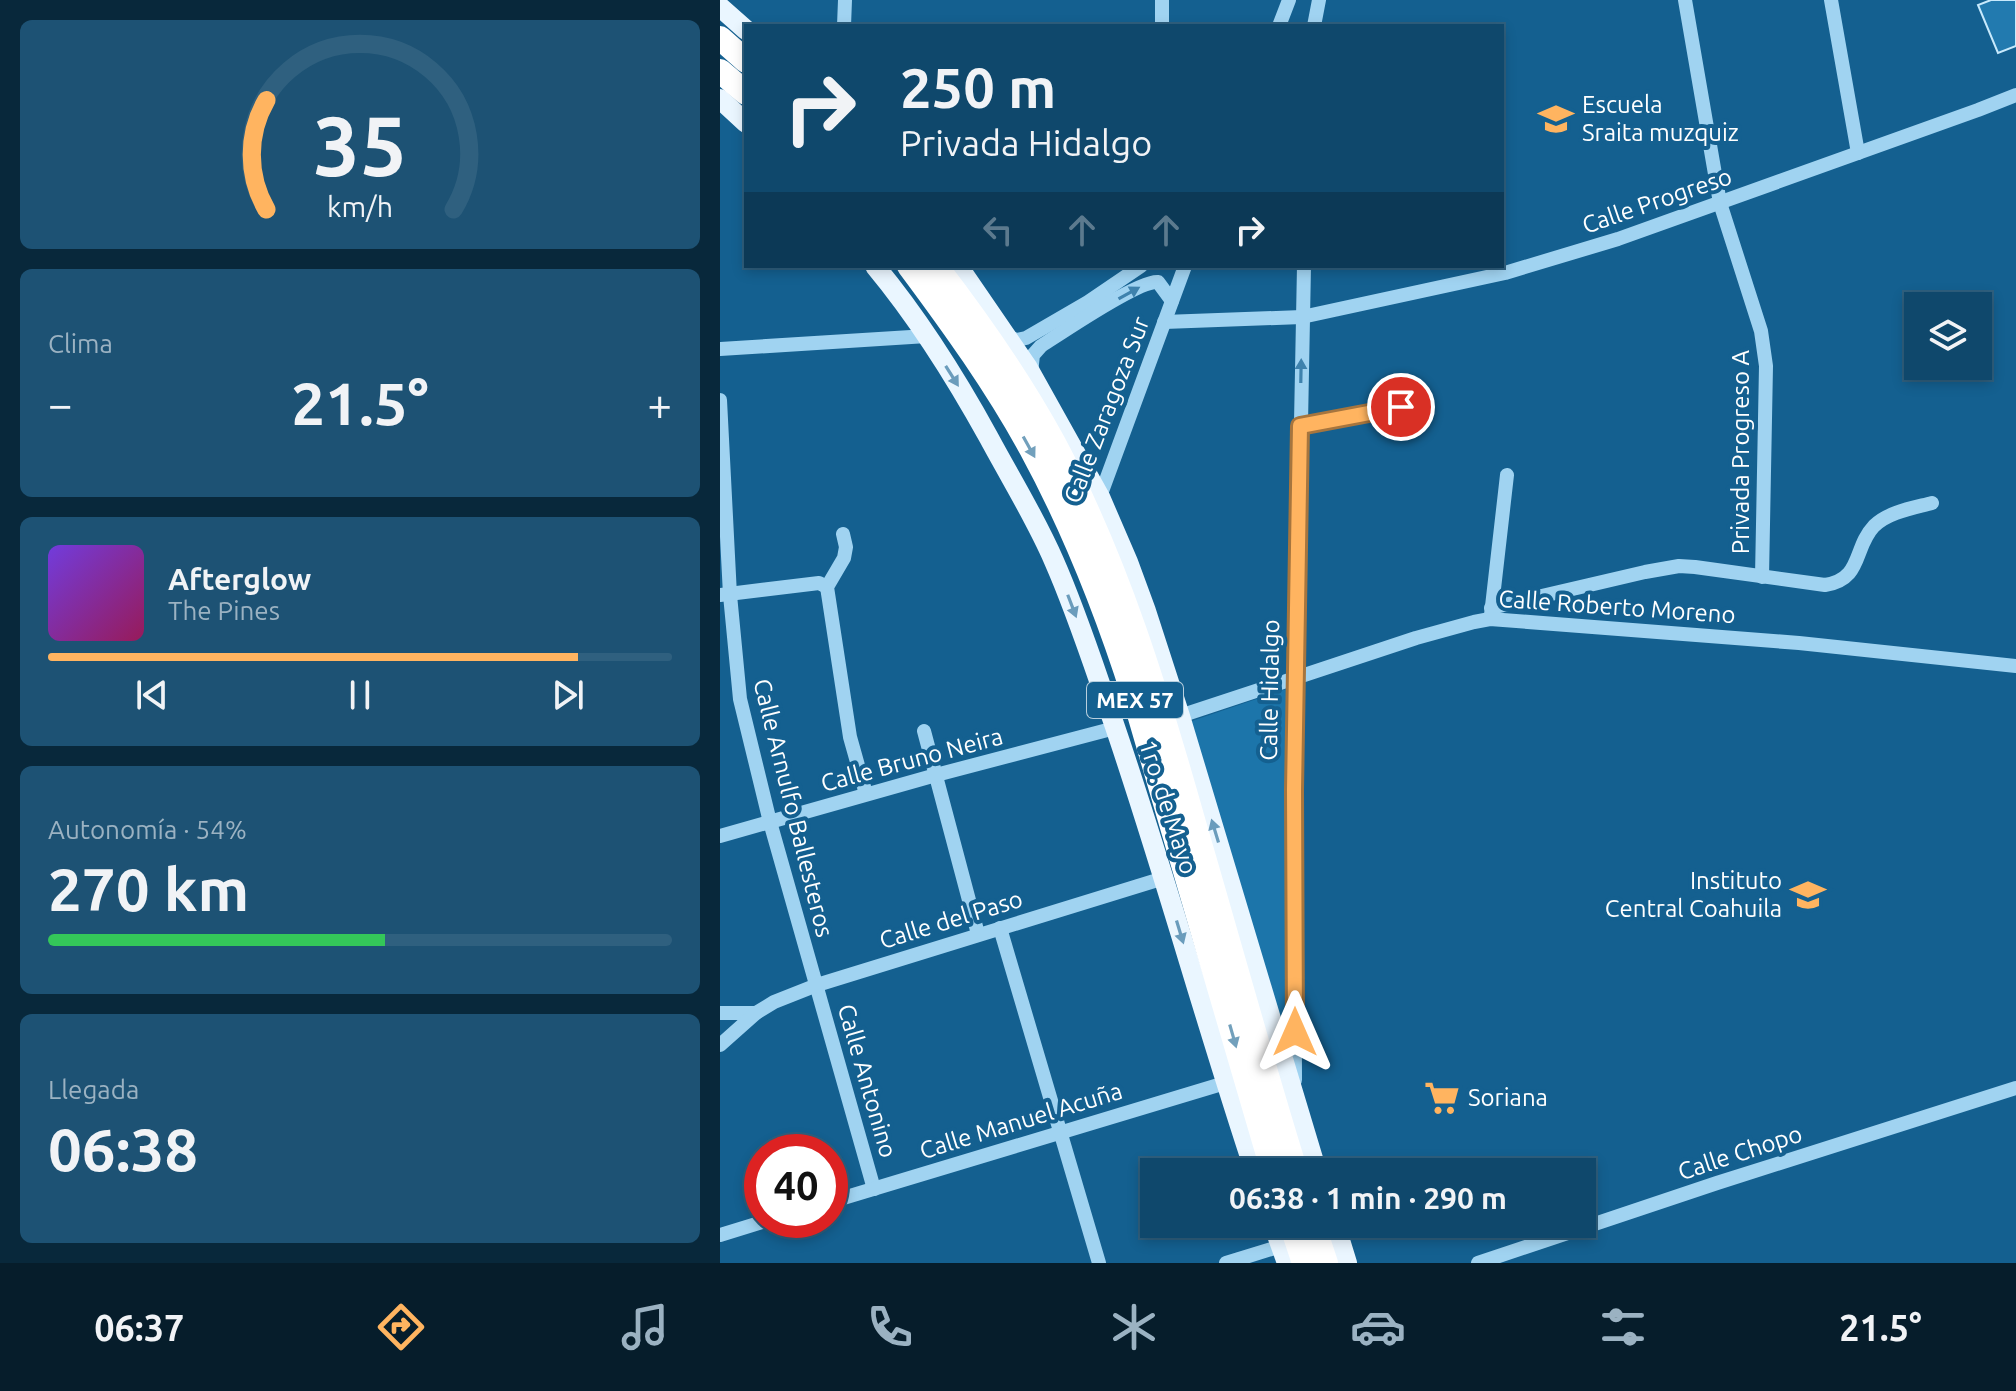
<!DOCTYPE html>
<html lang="es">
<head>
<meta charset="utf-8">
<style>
	:root { --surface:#0f486c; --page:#1d5274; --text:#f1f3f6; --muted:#9bb2c2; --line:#2f607f; --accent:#ffb460 }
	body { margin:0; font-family:Ubuntu,sans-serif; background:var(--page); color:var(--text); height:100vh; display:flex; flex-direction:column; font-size:30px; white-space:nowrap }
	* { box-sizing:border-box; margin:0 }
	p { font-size:26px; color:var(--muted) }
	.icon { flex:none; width:44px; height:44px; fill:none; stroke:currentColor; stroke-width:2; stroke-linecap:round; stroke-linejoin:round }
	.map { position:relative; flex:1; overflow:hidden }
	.side { display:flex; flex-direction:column; gap:20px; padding:20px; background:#08283b; width:720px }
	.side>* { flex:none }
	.hud { position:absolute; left:24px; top:24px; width:760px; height:244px; border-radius:0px; box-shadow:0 4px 12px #0003,0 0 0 2px var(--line); background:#0f486c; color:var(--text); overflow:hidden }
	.buttons { position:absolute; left:1184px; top:292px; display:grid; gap:16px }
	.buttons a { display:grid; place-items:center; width:88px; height:88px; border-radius:0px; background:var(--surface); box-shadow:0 4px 12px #0003,0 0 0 2px var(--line); font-size:40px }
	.speed { position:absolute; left:24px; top:1134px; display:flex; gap:16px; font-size:40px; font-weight:700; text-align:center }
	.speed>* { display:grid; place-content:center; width:104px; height:104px; border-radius:50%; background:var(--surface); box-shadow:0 4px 12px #0003,0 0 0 2px var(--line); line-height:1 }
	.speed .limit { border:12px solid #d22; background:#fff; color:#111 }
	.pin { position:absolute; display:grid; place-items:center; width:68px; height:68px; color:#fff; margin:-34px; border:4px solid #fff; border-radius:50%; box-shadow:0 2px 8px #0007 }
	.me { position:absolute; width:88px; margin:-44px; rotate:0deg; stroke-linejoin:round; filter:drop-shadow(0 0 6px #0008) }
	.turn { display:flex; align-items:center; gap:28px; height:168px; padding:0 24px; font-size:36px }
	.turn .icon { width:104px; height:104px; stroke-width:2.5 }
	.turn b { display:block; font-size:56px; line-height:68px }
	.lanes { display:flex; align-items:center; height:76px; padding:0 24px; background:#0003; justify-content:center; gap:40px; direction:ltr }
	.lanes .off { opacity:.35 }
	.big { font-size:60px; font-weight:700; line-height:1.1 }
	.side .tile { flex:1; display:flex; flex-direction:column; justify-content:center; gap:12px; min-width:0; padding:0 28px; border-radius:12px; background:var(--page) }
	.side .dial { align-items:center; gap:0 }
	.dial svg { height:208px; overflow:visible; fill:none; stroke:var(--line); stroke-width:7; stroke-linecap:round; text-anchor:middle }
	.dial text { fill:var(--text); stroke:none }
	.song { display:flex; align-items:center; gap:24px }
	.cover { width:96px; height:96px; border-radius:12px; background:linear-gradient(135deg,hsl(260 70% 55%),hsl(330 70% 35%)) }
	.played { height:8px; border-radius:4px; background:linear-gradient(90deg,var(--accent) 85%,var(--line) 85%) }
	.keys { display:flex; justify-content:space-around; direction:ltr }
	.heat { display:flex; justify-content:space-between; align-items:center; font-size:44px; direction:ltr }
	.charge { height:12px; border-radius:6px; background:linear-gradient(90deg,#34c759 54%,var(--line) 0) }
	.trip { position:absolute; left:420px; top:1158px; width:456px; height:80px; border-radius:0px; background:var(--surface); box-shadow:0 4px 12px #0003,0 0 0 2px var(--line); font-weight:700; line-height:80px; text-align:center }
	.menu { display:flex; height:128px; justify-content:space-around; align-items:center; background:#061d2b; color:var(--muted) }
	.menu .icon { width:56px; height:56px }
	.menu .current { color:var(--accent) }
	.menu b { font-size:36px; color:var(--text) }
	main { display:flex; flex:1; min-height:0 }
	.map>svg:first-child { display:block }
</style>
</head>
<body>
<main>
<section class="side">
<div class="tile dial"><svg viewBox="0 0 100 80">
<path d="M14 69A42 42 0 1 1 86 69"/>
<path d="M14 69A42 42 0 0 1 14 27" stroke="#ffb460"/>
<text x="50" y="56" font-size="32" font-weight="700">35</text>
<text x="50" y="72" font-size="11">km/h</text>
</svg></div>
<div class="tile"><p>Clima</p>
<div class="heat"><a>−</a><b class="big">21.5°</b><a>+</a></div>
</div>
<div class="tile">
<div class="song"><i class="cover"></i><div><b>Afterglow</b><p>The Pines</p></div></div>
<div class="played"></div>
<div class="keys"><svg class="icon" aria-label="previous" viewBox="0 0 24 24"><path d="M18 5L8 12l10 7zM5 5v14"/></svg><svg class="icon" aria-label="pause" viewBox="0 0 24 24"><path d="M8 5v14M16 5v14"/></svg><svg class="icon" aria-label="next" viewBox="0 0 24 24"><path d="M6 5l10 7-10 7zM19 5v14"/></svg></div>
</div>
<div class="tile"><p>Autonomía · 54%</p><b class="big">270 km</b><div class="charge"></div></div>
<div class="tile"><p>Llegada</p><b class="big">06:38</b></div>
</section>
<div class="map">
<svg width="1296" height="1263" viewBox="0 0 1296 1263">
	<rect width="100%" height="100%" fill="#146090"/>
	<path fill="#1c75aa" d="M 566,689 L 568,1047 L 469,722 Z"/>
	<path fill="#227aaf" stroke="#c7e9fc" stroke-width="2" d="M 1271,0 L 1296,0 L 1296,46 L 1278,53 L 1258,5 Z"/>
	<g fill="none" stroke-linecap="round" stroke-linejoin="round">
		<g stroke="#a0d3f1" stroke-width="14">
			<path d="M 965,0 L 1000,203 L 1041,331 L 1046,366 L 1042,577"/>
			<path d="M 1111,0 L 1138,153"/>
			<path d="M 124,26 L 125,0"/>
			<path d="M 442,26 L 442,0"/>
			<path d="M 559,26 L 569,0"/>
			<path d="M 594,26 L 599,0"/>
			<path d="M 444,322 L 582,317 L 785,273 L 898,239 L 1258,110 L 1296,95"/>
			<path d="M 286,336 L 297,340 L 306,338 L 368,302 L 421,266"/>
			<path d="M 0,349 L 207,336"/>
			<path d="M 311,373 L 313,355 L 321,346 C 341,333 419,280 438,282 L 452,301"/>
			<path d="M 0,400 L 10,595 L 20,699 L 50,822 L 154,1189"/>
			<path d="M 580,426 L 706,402"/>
			<path d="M 378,502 L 465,266"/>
			<path d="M 123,534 L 126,547 L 124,558 L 107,587 L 130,737 L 146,794"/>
			<path d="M 0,595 L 99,583 L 107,587"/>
			<path d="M 771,608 L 925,572 L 959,566 L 975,567 L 1105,585 C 1143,579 1133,548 1154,526 C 1168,512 1193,508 1212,503"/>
			<path d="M 771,615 L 787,475"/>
			<path d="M 460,716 L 696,638 L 754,622 L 770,619 L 1079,643 L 1296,666"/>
			<path d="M 204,731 L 258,934"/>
			<path d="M 0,836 L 216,775 L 395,728"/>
			<path d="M 280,928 L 379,1263"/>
			<path d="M 0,1013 L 36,1013"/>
			<path d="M 0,1045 L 36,1013 L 54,1002 L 97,985 L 444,878"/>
			<path d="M 575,1080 L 574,790 L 584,266"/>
			<path d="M 110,1202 L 505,1083"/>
			<path d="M 0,1235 L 49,1220"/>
			<path d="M 506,1263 L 561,1246"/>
			<path d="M 758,1263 L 997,1183 L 1296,1088"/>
		</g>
		<g stroke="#eaf6ff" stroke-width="20">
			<path d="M 0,7 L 26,30"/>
			<path d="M 0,99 L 26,123"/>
			<path d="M 155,266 C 199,319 236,378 269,438 C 291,479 316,519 334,561 C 357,613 374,667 393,721 C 444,870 485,1022 535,1172"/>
			<path d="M 238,266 L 308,368 L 380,497 L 408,562 L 426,611 L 460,716 L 597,1172"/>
			<path d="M 553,1224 L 567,1263"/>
			<path d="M 615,1224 L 627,1263"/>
		</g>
		<g stroke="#fff" stroke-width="24">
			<path d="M 0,38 L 26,61"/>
			<path d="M 0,71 L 26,93"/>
			<path d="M 571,1224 L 584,1263"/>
			<path d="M 593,1224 L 606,1263"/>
		</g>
		<g stroke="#fff" stroke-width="24">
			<path d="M 189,266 C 233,325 276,385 311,449 C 354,528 387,612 414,697 L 553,1172"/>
			<path d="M 216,266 C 259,322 300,380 334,443 C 398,563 437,692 474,823 C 508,939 540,1056 576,1172"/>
		</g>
	</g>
	<defs><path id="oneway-solid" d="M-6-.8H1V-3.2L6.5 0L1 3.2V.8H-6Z" transform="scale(2)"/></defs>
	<g fill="#3e82ad">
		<use href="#oneway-solid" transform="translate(409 293) rotate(-29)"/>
		<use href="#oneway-solid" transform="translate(581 371) rotate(-89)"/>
	</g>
	<g fill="#6a9cbc">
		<use href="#oneway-solid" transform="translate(232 376) rotate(58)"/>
		<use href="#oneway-solid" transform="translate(352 606) rotate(69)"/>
		<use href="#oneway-solid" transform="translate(495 831) rotate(-107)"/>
		<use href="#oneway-solid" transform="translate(460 932) rotate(73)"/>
	</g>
	<g fill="#72a0bc">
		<use href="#oneway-solid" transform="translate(309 447) rotate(61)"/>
		<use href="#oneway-solid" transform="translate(513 1036) rotate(74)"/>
	</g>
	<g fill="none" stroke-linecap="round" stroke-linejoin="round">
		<g stroke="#a6753e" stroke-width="20">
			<path id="route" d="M 575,1032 L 574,790 L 580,426 L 681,407"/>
		</g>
		<use href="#route" stroke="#ffb460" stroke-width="14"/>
	</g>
	<defs>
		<g id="school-bare" transform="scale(2.76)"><path d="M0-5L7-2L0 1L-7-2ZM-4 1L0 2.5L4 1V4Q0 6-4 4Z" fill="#ffb460" stroke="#146090" stroke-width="2.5" paint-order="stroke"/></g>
		<g id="university-bare" transform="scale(2.76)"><path d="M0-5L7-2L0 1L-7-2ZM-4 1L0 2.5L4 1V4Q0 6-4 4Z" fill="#ffb460" stroke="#146090" stroke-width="2.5" paint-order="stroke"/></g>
		<g id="supermarket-bare" transform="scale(2.76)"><path d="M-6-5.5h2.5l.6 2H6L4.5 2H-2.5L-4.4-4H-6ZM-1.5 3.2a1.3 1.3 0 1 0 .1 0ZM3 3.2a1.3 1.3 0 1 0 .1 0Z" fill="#ffb460" stroke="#146090" stroke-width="2.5" paint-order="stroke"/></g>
	</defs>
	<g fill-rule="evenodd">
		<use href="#school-bare" x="836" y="119"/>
		<use href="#university-bare" x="1088" y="895"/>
		<use href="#supermarket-bare" x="722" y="1098"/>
	</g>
	<g text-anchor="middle" stroke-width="8" stroke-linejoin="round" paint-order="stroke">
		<rect fill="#146090" stroke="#b8cfde" stroke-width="2" x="367" y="682" width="96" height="36" rx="6"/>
		<g font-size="22" font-weight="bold" fill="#fff">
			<text x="415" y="708">MEX 57</text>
		</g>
		<g font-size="24" fill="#fff" stroke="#146090" text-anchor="start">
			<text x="862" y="113">Escuela<tspan x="862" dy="28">Sraita muzquiz</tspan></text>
			<text x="1062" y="889" text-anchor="end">Instituto<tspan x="1062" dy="28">Central Coahuila</tspan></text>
			<text x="748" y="1106">Soriana</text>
		</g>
		<g font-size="24" fill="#fff" stroke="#146090">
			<text transform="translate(937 201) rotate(-19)" y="8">Calle Progreso</text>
			<text transform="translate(387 410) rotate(-69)" y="8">Calle Zaragoza Sur</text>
			<text transform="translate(1021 452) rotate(-90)" y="8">Privada Progreso A</text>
			<text transform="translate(897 607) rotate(4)" y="8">Calle Roberto Moreno</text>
			<text transform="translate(550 690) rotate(-89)" y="8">Calle Hidalgo</text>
			<text transform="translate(192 760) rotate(-15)" y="8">Calle Bruno Neira</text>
			<text transform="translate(448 807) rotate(72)" y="8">1ro. de Mayo</text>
			<text transform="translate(73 808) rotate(76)" y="8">Calle Arnulfo Ballesteros</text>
			<text transform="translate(231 920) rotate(-17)" y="8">Calle del Paso</text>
			<text transform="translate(147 1081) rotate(74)" y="8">Calle Antonino</text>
			<text transform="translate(301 1121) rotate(-17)" y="8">Calle Manuel Acuña</text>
			<text transform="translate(1020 1153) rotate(-18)" y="8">Calle Chopo</text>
		</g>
	</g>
</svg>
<div class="buttons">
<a><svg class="icon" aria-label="layers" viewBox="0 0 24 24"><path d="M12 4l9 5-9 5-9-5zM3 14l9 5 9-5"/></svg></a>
</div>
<div class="speed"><div class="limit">40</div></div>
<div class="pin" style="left:681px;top:407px;background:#d93025"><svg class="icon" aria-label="arrive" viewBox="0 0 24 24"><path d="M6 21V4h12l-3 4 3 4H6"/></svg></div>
<svg class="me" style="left:575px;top:1032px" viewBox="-20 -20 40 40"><path d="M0-17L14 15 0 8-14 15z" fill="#ffb460" stroke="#fff" stroke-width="4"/></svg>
<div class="trip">06:38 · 1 min · 290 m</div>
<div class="hud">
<div class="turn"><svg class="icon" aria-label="right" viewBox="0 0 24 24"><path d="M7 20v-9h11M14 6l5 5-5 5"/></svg><div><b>250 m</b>Privada Hidalgo</div></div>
<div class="lanes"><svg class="icon off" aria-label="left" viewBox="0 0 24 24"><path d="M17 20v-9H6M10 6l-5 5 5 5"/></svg><svg class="icon off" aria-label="ahead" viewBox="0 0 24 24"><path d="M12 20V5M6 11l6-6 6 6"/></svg><svg class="icon off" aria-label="ahead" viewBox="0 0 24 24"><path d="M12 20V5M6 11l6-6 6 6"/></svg><svg class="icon" aria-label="right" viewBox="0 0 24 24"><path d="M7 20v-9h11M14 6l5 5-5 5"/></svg></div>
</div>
</div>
</main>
<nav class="menu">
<b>06:37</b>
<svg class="icon current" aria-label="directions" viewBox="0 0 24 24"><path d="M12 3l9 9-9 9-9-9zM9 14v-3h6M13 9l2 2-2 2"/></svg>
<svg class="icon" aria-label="music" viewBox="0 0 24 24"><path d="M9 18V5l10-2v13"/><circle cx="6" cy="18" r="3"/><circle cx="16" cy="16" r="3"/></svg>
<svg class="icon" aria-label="phone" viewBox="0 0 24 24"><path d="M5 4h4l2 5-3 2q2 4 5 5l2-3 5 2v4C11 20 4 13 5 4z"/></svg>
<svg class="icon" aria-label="climate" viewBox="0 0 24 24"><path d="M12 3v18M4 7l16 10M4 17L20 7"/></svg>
<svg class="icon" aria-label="car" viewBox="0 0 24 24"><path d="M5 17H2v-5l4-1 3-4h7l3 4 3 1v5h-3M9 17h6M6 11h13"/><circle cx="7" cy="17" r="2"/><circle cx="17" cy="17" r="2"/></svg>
<svg class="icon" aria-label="filters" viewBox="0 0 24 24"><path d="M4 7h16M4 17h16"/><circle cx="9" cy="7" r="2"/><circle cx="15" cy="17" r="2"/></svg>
<b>21.5°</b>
</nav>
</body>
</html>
